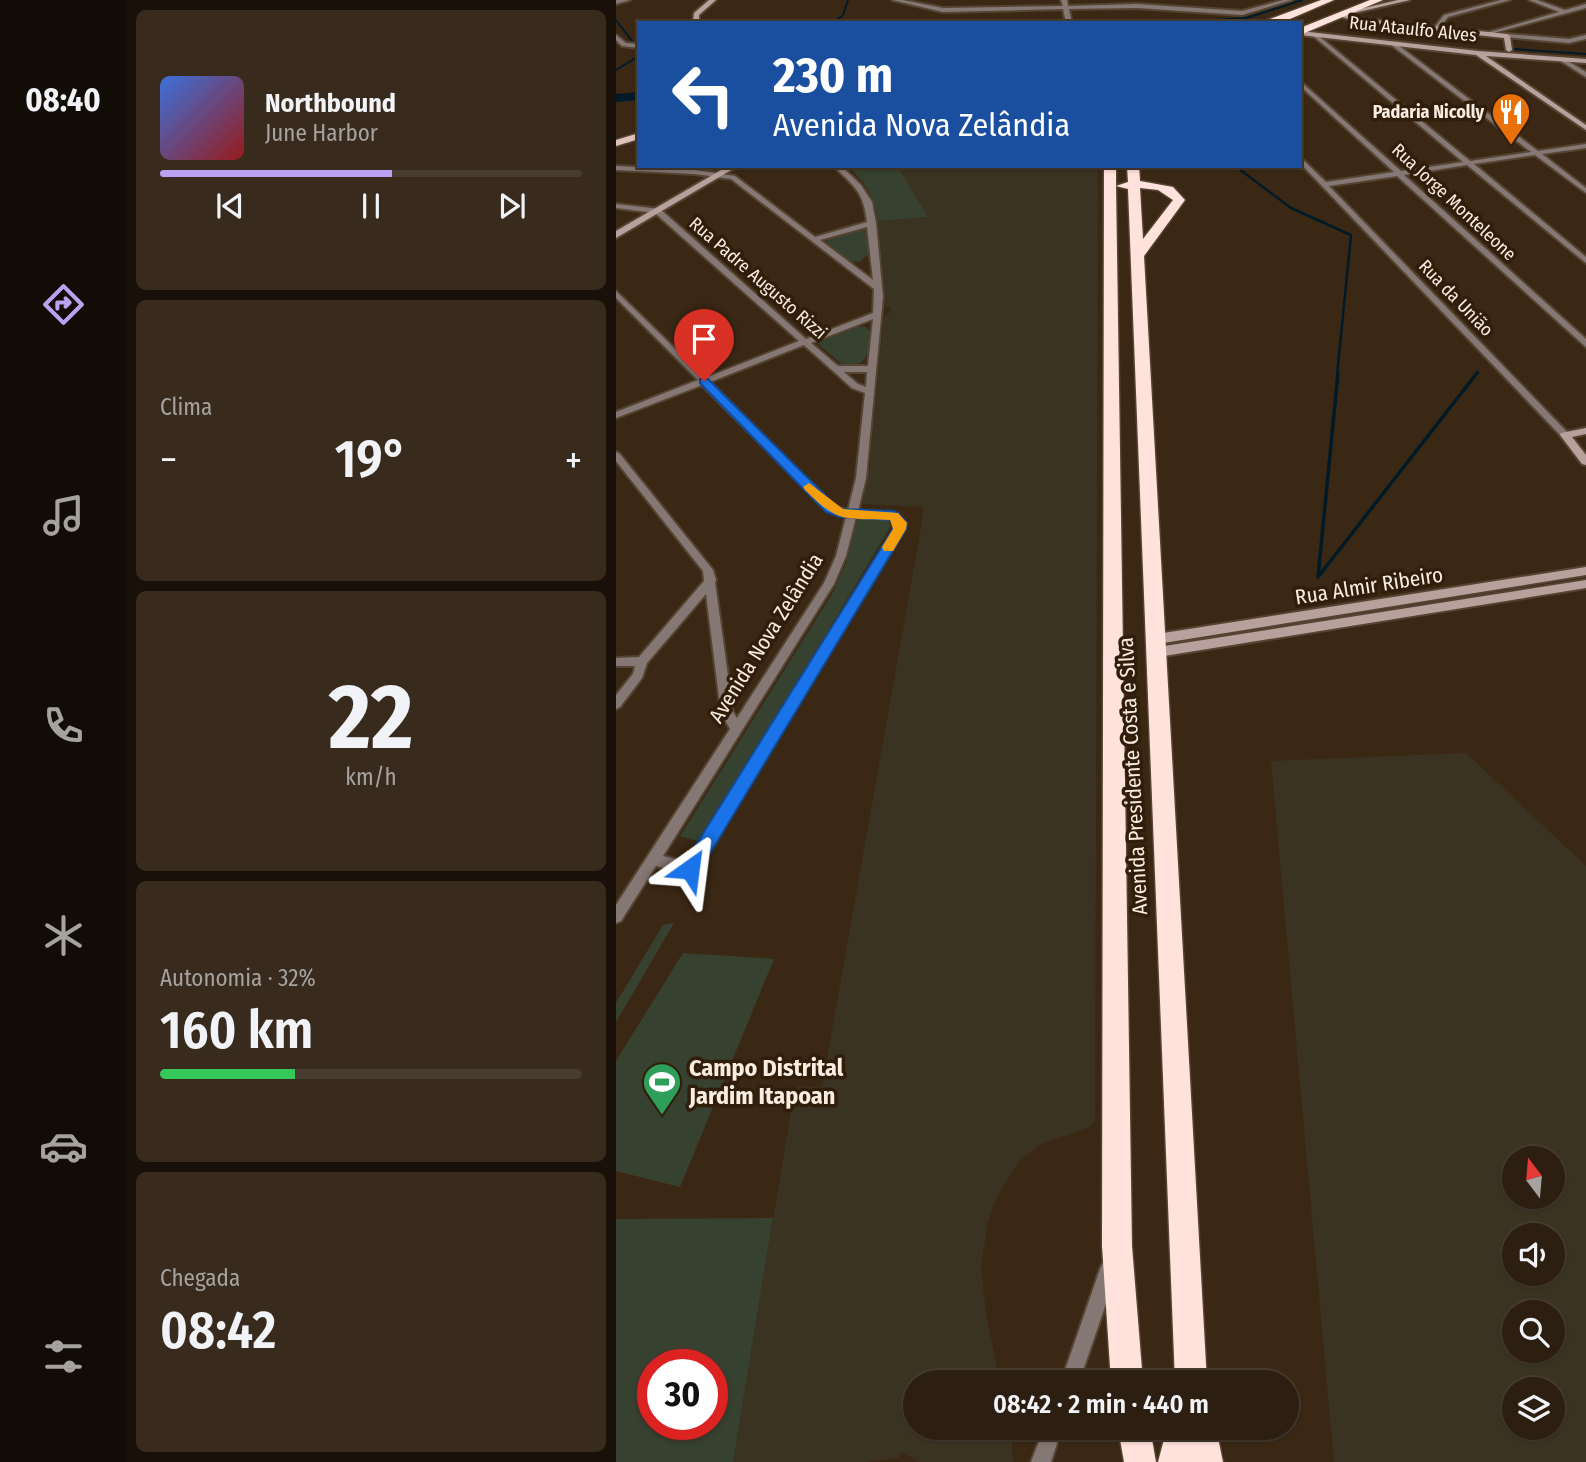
<!DOCTYPE html>
<html lang="pt">
<head>
<meta charset="utf-8">
<style>
	:root { --surface:#2c1e10; --page:#382b1e; --text:#f1f3f6; --muted:#a6a29f; --line:#483c30; --accent:#bca0f2 }
	body { margin:0; font-family:"Fira Sans Condensed",sans-serif; background:var(--page); color:var(--text); height:100vh; display:flex; flex-direction:column; font-size:26px; white-space:nowrap }
	* { box-sizing:border-box; margin:0 }
	p { font-size:23px; color:var(--muted) }
	.icon { flex:none; width:38px; height:38px; fill:none; stroke:currentColor; stroke-width:2; stroke-linecap:round; stroke-linejoin:round }
	.map { position:relative; flex:1; overflow:hidden }
	.panel { display:flex; flex-direction:column; gap:10px; padding:10px; background:#181009; width:490px }
	.panel>* { flex:none }
	.hud { position:absolute; left:21px; top:21px; width:665px; height:147px; border-radius:0px; box-shadow:0 2px 5px #0004,0 0 0 2px var(--line); background:#1a4fa0; color:#fff; overflow:hidden }
	.needle { width:46px; rotate:344deg }
	.controls { position:absolute; left:886px; top:1146px; display:grid; gap:14px }
	.controls a { display:grid; place-items:center; width:63px; height:63px; border-radius:50%; background:var(--surface); box-shadow:0 2px 5px #0004,0 0 0 2px var(--line); font-size:35px }
	.speed { position:absolute; left:21px; top:1349px; display:flex; gap:14px; font-size:35px; font-weight:700; text-align:center }
	.speed>* { display:grid; place-content:center; width:91px; height:91px; border-radius:50%; background:var(--surface); box-shadow:0 2px 5px #0004,0 0 0 2px var(--line); line-height:1 }
	.speed .limit { border:10px solid #d22; background:#fff; color:#111 }
	.pin { position:absolute; display:grid; place-items:center; width:60px; height:60px; color:#fff; margin:-72px -30px; border-radius:50% 50% 50% 0; rotate:-45deg; box-shadow:0 0 7px #0007 }
	.pin .icon { rotate:45deg }
	.me { position:absolute; width:77px; margin:-38px; rotate:31deg; stroke-linejoin:round; filter:drop-shadow(0 0 5px #0008) }
	.turn { display:flex; align-items:center; gap:24px; height:147px; padding:0 21px; font-size:32px }
	.turn .icon { width:91px; height:91px; stroke-width:2.5 }
	.turn b { display:block; font-size:49px; line-height:60px }
	.big { font-size:52px; font-weight:600; line-height:1.1 }
	.panel .widget { flex:1; display:flex; flex-direction:column; justify-content:center; gap:10px; min-width:0; padding:0 24px; border-radius:10px; background:var(--page) }
	.panel .dial { align-items:center; gap:0 }
	.dial b { font-size:91px; line-height:1 }
	.song { display:flex; align-items:center; gap:21px }
	.cover { width:84px; height:84px; border-radius:10px; background:linear-gradient(135deg,hsl(220 70% 55%),hsl(0 70% 35%)) }
	.played { height:7px; border-radius:4px; background:linear-gradient(90deg,var(--accent) 55%,var(--line) 55%) }
	.keys { display:flex; justify-content:space-around; direction:ltr }
	.heat { display:flex; justify-content:space-between; align-items:center; font-size:38px; direction:ltr }
	.charge { height:10px; border-radius:5px; background:linear-gradient(90deg,#34c759 32%,var(--line) 0) }
	.trip { position:absolute; left:287px; top:1370px; width:396px; height:70px; border-radius:35px; background:var(--surface); box-shadow:0 2px 5px #0004,0 0 0 2px var(--line); font-weight:600; line-height:70px; text-align:center }
	main { display:flex; flex:1; min-height:0 }
	.dock { display:flex; flex-direction:column; width:126px; justify-content:space-around; align-items:center; background:#120c06; color:var(--muted) }
	.dock .icon { width:49px; height:49px }
	.dock .current { color:var(--accent) }
	.dock b { font-size:32px; color:var(--text) }
	.map>svg:first-child { display:block }
</style>
</head>
<body>
<main>
<nav class="dock">
<b>08:40</b>
<svg class="icon current" aria-label="directions" viewBox="0 0 24 24"><path d="M12 3l9 9-9 9-9-9zM9 14v-3h6M13 9l2 2-2 2"/></svg>
<svg class="icon" aria-label="music" viewBox="0 0 24 24"><path d="M9 18V5l10-2v13"/><circle cx="6" cy="18" r="3"/><circle cx="16" cy="16" r="3"/></svg>
<svg class="icon" aria-label="phone" viewBox="0 0 24 24"><path d="M5 4h4l2 5-3 2q2 4 5 5l2-3 5 2v4C11 20 4 13 5 4z"/></svg>
<svg class="icon" aria-label="climate" viewBox="0 0 24 24"><path d="M12 3v18M4 7l16 10M4 17L20 7"/></svg>
<svg class="icon" aria-label="car" viewBox="0 0 24 24"><path d="M5 17H2v-5l4-1 3-4h7l3 4 3 1v5h-3M9 17h6M6 11h13"/><circle cx="7" cy="17" r="2"/><circle cx="17" cy="17" r="2"/></svg>
<svg class="icon" aria-label="filters" viewBox="0 0 24 24"><path d="M4 7h16M4 17h16"/><circle cx="9" cy="7" r="2"/><circle cx="15" cy="17" r="2"/></svg>
</nav>
<section class="panel">
<div class="widget">
<div class="song"><i class="cover"></i><div><b>Northbound</b><p>June Harbor</p></div></div>
<div class="played"></div>
<div class="keys"><svg class="icon" aria-label="previous" viewBox="0 0 24 24"><path d="M18 5L8 12l10 7zM5 5v14"/></svg><svg class="icon" aria-label="pause" viewBox="0 0 24 24"><path d="M8 5v14M16 5v14"/></svg><svg class="icon" aria-label="next" viewBox="0 0 24 24"><path d="M6 5l10 7-10 7zM19 5v14"/></svg></div>
</div>
<div class="widget"><p>Clima</p>
<div class="heat"><a>−</a><b class="big">19°</b><a>+</a></div>
</div>
<div class="widget dial"><b>22</b><p>km/h</p></div>
<div class="widget"><p>Autonomia · 32%</p><b class="big">160 km</b><div class="charge"></div></div>
<div class="widget"><p>Chegada</p><b class="big">08:42</b></div>
</section>
<div class="map">
<svg width="970" height="1462" viewBox="0 0 970 1462">
	<rect width="100%" height="100%" fill="#3a2815"/>
	<g fill="#3b3322" fill-rule="evenodd">
		<path d="M 281,166 L 482,166 L 479,1121 L 474,1127 L 425,1144 L 413,1153 L 403,1161 L 379,1201 L 372,1221 L 365,1267 L 370,1314 L 384,1382 L 299,1382 L 299,1428 L 395,1428 L 397,1462 L 304,1462 L 285,1452 L 282,1458 L 250,1462 L 117,1462 L 179,1087 L 206,1087 L 306,522 L 307,507 L 246,504 L 253,470 L 268,315 L 273,314 L 275,307 L 269,306 L 262,221 L 312,217 Z"/>
		<path d="M 850,753 L 970,866 L 970,1462 L 718,1462 L 655,761 ZM 898,1158 L 936,1158 L 936,1197 L 898,1197 ZM 898,1236 L 936,1236 L 936,1274 L 898,1274 ZM 898,1312 L 936,1312 L 936,1351 L 898,1351 ZM 898,1390 L 936,1390 L 936,1428 L 898,1428 Z"/>
	</g>
	<g fill="#37412f" fill-rule="evenodd">
		<path d="M 231,166 L 281,166 L 312,217 L 262,221 C 260,199 248,180 231,166 Z"/>
		<path d="M 242,229 L 252,232 L 254,253 L 243,262 L 232,261 L 210,243 L 213,238 Z"/>
		<path d="M 241,326 L 250,327 L 255,332 C 252,353 254,367 227,365 L 202,344 L 205,341 Z"/>
		<path d="M 242,517 L 272,520 L 275,526 L 85,842 L 64,836 L 216,594 L 230,563 Z"/>
		<path d="M 58,923 L 0,1022 L 0,1003 L 47,925 Z"/>
		<path d="M 67,953 L 158,959 L 64,1187 L 0,1171 L 0,1061 Z"/>
		<path d="M 157,1218 L 117,1462 L 0,1462 L 0,1219 ZM 37,1365 L 96,1365 L 96,1424 L 37,1424 Z"/>
	</g>
	<g fill="none" stroke-linecap="round" stroke-linejoin="round">
		<g stroke="#001b27" stroke-width="2">
			<path d="M 0,20 L 16,41"/>
			<path d="M 621,21 L 686,0"/>
			<path d="M 217,23 L 227,15 L 232,0"/>
			<path d="M 898,49 L 970,54"/>
			<path d="M 0,70 L 23,56"/>
		</g>
		<g stroke="#001b27" stroke-width="2.5">
			<path d="M 619,166 L 675,208 L 735,235 L 721,375"/>
			<path d="M 860,375 L 862,372"/>
		</g>
		<path stroke="#001b27" stroke-width="3.5" d="M 722,373 L 702,577 L 861,373"/>
		<g fill="#001b27" fill-rule="evenodd">
			<path d="M 629,17 L 633,19 L 634,23 L 595,23 L 601,19 Z"/>
			<path d="M 301,19 L 346,19 L 352,23 L 295,23 Z"/>
			<path d="M 543,19 L 558,19 L 564,23 L 537,23 Z"/>
			<path d="M 23,92 L 23,100 L 0,102 L 0,94 Z"/>
		</g>
		<g stroke="#554432" stroke-width="4">
			<g id="street">
				<path d="M 0,0 L 14,0 L 0,4 Z"/>
				<path d="M 276,0 L 287,0 L 327,8 L 447,6 L 445,0 L 451,0 L 452,6 L 521,4 L 626,11 L 667,0 L 676,0 L 626,15 L 521,8 L 453,9 L 456,23 L 450,23 L 447,9 L 327,12 Z"/>
				<path d="M 885,0 L 894,0 L 832,17 L 822,30 L 817,29 L 828,15 Z"/>
				<path d="M 913,0 L 921,0 L 949,10 L 970,4 L 970,8 L 870,35 L 870,33 L 943,12 Z"/>
				<path d="M 698,32 L 854,161 L 915,152 L 774,44 L 774,42 L 778,42 L 922,151 L 970,144 L 970,148 L 926,154 L 970,188 L 970,193 L 919,155 L 858,164 L 970,257 L 970,263 L 851,165 L 788,175 L 970,339 L 970,347 L 781,176 L 713,186 L 952,433 L 952,437 L 946,437 L 684,163 L 684,157 L 710,182 L 778,172 L 684,86 L 684,81 L 785,171 L 847,162 L 696,35 Z"/>
				<path d="M 891,34 L 953,39 L 970,35 L 970,39 L 953,43 L 889,37 Z"/>
				<path d="M 0,35 L 10,43 L 23,44 L 23,48 L 6,46 L 0,40 Z"/>
				<path d="M 943,58 L 947,58 L 970,72 L 970,77 L 943,60 Z"/>
				<path d="M 0,166 L 79,170 L 119,176 L 199,237 L 251,222 C 247,190 239,188 218,166 L 225,166 L 245,185 L 256,202 L 260,223 L 267,297 L 250,478 L 242,511 L 282,514 L 289,523 L 289,529 L 79,873 L 74,875 L 40,866 L 5,921 L 0,923 L 0,905 L 114,729 L 105,713 L 90,594 L 31,663 L 26,678 L 4,707 L 0,709 L 0,695 L 17,674 L 19,666 L 0,666 L 0,658 L 23,657 L 88,581 L 87,571 L 0,461 L 0,452 L 3,453 L 97,570 L 100,580 L 99,582 L 117,712 L 121,718 L 208,583 L 220,556 L 230,517 L 211,511 L 86,385 L 0,418 L 0,412 L 82,380 L 0,298 L 0,291 L 89,378 L 183,341 L 39,213 L 0,208 L 0,204 L 44,209 L 190,339 L 257,313 L 258,289 L 115,179 L 79,174 L 0,170 ZM 251,227 L 257,280 L 204,240 ZM 257,319 L 252,366 L 222,366 L 195,343 ZM 188,345 L 236,388 L 249,393 L 240,478 L 232,510 L 219,507 L 94,382 ZM 228,372 L 251,372 L 250,387 L 242,384 ZM 240,517 L 275,519 L 279,524 L 279,529 L 71,862 L 47,856 L 218,584 L 230,556 Z"/>
				<path d="M 493,1260 L 499,1263 L 502,1269 L 463,1382 L 445,1382 L 484,1269 L 487,1263 Z"/>
				<path d="M 428,1428 L 446,1428 L 435,1462 L 415,1462 Z"/>
			</g>
		</g>
		<g stroke="#554432" stroke-width="4">
			<g id="secondary">
				<path d="M 93,0 L 100,0 L 83,15 L 83,23 L 77,23 L 78,13 Z"/>
				<path d="M 782,0 L 794,0 L 738,13 L 735,11 Z"/>
				<path d="M 728,14 L 742,18 L 891,34 L 894,36 L 896,50 L 893,52 L 890,50 L 888,38 L 742,22 L 726,17 Z"/>
				<path d="M 684,31 L 862,51 L 970,59 L 970,63 L 870,56 L 970,125 L 970,130 L 860,55 L 684,35 Z"/>
				<path d="M 112,166 L 122,166 L 0,238 L 0,231 Z"/>
				<path d="M 970,428 L 970,434 L 956,437 L 970,455 L 970,465 L 966,464 L 944,435 L 945,433 Z"/>
				<path d="M 970,567 L 970,575 L 541,644 L 535,639 L 541,634 Z"/>
				<path d="M 970,580 L 970,588 L 542,657 L 535,652 L 542,647 Z"/>
			</g>
		</g>
		<g stroke="#554432" stroke-width="3">
			<path id="primary" d="M 23,133 L 23,139 L 0,146 L 0,140 Z"/>
		</g>
		<g stroke="#554432" stroke-width="3">
			<g id="highway">
				<path d="M 705,0 L 718,0 L 667,22 L 643,23 Z"/>
				<path d="M 754,0 L 767,0 L 684,35 L 684,28 Z"/>
				<path d="M 488,166 L 500,166 L 500,186 L 512,182 L 511,166 L 523,166 L 524,181 L 557,187 L 569,200 L 528,256 L 591,1382 L 559,1382 L 512,189 L 500,186 L 516,1246 L 527,1382 L 495,1382 L 486,1246 ZM 524,188 L 542,190 L 557,200 L 527,239 Z"/>
				<path d="M 502,1428 L 534,1428 L 540,1462 L 508,1462 Z"/>
				<path d="M 551,1428 L 600,1428 L 607,1462 L 542,1462 Z"/>
			</g>
		</g>
		<use href="#street" fill="#857774" fill-rule="evenodd"/>
		<use href="#secondary" fill="#b8a19c" fill-rule="evenodd"/>
		<use href="#primary" fill="#e0c2bb" fill-rule="evenodd"/>
		<use href="#highway" fill="#fee2db" fill-rule="evenodd"/>
	</g>
	<path fill="#1a73e8" stroke="#114b97" stroke-width="2" d="M 84,379 L 92,379 L 220,506 L 227,509 L 278,511 L 282,513 L 291,523 L 290,529 L 81,875 L 74,877 L 68,875 L 66,869 L 68,864 L 277,529 L 277,524 L 274,520 L 224,517 L 210,512 L 84,383 Z"/>
	<path fill="#f59e0b" d="M 193,483 L 227,509 L 282,513 L 291,523 L 290,529 L 277,551 L 268,551 L 266,547 L 277,529 L 274,520 C 228,518 223,524 189,490 L 187,487 Z"/>
	<defs>
		<g id="restaurant-pin" transform="scale(2.0125)"><path d="M0 17L-7.5 6A9.5 9.5 0 1 1 7.5 6Z" fill="#e8710a" stroke="#301e0b"/><path d="M-5-6h1v4h1v-4h1v4h1v-4h1v5L-1.5 .5V6h-2V.5L-5-1ZM5-6V6H3V1.5H1.5Q1.5-4 5-6Z" fill="#fff"/></g>
		<g id="stadium-pin" transform="scale(2.0125)"><path d="M0 17L-7.5 6A9.5 9.5 0 1 1 7.5 6Z" fill="#2e9e5b" stroke="#301e0b"/><path d="M0-5a6.5 5 0 1 0 0 10a6.5 5 0 1 0 0-10ZM-3.5-1.8h7v3.6h-7Z" fill="#fff"/></g>
	</defs>
	<g fill-rule="evenodd">
		<use href="#restaurant-pin" x="895" y="112"/>
		<use href="#stadium-pin" x="46" y="1082"/>
	</g>
	<g text-anchor="middle" stroke-width="7" stroke-linejoin="round" paint-order="stroke">
		<g font-size="18" fill="#f9ede1" stroke="#301e0b">
			<text transform="translate(797 29) rotate(6)" y="6">Rua Ataulfo Alves</text>
			<text transform="translate(838 202) rotate(43)" y="6">Rua Jorge Monteleone</text>
			<text transform="translate(142 278) rotate(41)" y="6">Rua Padre Augusto Rizzi</text>
			<text transform="translate(840 298) rotate(46)" y="6">Rua da União</text>
		</g>
		<g font-size="18" font-weight="bold" fill="#f9ede1" stroke="#301e0b" text-anchor="end">
			<text x="868" y="118">Padaria Nicolly</text>
		</g>
		<g font-size="21" fill="#f9ede1" stroke="#301e0b">
			<text transform="translate(753 586) rotate(-9)" y="7">Rua Almir Ribeiro</text>
			<text transform="translate(150 638) rotate(-58)" y="7">Avenida Nova Zelândia</text>
			<text transform="translate(517 776) rotate(-93)" y="7">Avenida Presidente Costa e Silva</text>
		</g>
		<g font-size="24" font-weight="bold" fill="#f9ede1" stroke="#301e0b" text-anchor="start">
			<text x="73" y="1076">Campo Distrital<tspan x="73" dy="28">Jardim Itapoan</tspan></text>
		</g>
	</g>
</svg>
<div class="controls">
<a><svg class="needle" viewBox="-14 -14 28 28"><path d="M0-13l5 13h-10z" fill="#e53935"/><path d="M0 13l5-13h-10z" fill="#a6a29f"/></svg></a>
<a><svg class="icon" aria-label="sound" viewBox="0 0 24 24"><path d="M4 9h4l5-4v14l-5-4H4zM17 9q2 3 0 6"/></svg></a>
<a><svg class="icon" aria-label="search" viewBox="0 0 24 24"><circle cx="10" cy="10" r="6"/><path d="M15 15l6 6"/></svg></a>
<a><svg class="icon" aria-label="layers" viewBox="0 0 24 24"><path d="M12 4l9 5-9 5-9-5zM3 14l9 5 9-5"/></svg></a>
</div>
<div class="speed"><div class="limit">30</div></div>
<div class="pin" style="left:88px;top:381px;background:#d93025"><svg class="icon" aria-label="arrive" viewBox="0 0 24 24"><path d="M6 21V4h12l-3 4 3 4H6"/></svg></div>
<svg class="me" style="left:74px;top:869px" viewBox="-20 -20 40 40"><path d="M0-17L14 15 0 8-14 15z" fill="#1a73e8" stroke="#fff" stroke-width="4"/></svg>
<div class="trip">08:42 · 2 min · 440 m</div>
<div class="hud">
<div class="turn"><svg class="icon" aria-label="left" viewBox="0 0 24 24"><path d="M17 20v-9H6M10 6l-5 5 5 5"/></svg><div><b>230 m</b>Avenida Nova Zelândia</div></div>
</div>
</div>
</main>
</body>
</html>
